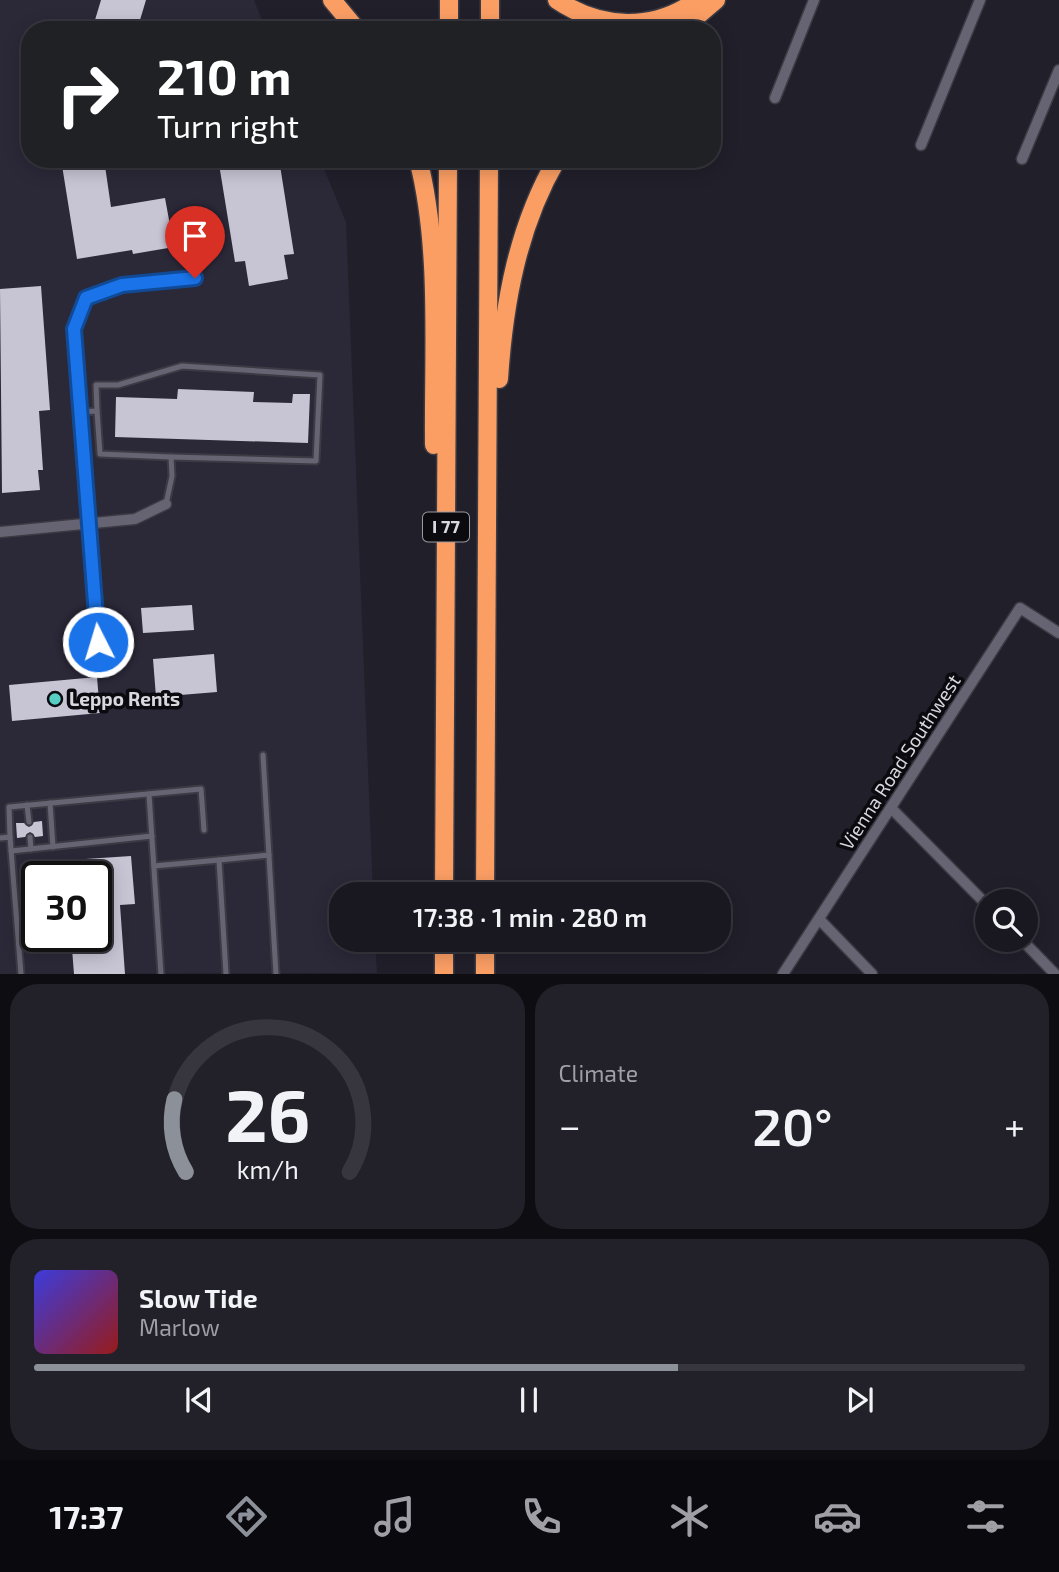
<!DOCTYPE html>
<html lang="en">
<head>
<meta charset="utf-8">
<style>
	:root { --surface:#191720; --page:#222029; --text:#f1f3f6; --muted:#9f9fa5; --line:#37363e; --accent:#8c9099 }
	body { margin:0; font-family:"Exo 2",sans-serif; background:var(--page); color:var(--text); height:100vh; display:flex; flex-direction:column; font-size:26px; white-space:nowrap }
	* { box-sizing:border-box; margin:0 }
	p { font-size:23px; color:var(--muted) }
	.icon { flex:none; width:38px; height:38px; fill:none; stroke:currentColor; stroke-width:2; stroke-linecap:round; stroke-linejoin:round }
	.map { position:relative; height:974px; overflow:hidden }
	.sheet { display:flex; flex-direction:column; gap:10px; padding:10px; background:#0e0d12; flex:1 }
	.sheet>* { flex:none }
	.top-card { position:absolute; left:21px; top:21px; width:700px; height:147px; border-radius:28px; box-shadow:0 4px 18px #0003,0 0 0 2px var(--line); background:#202124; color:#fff; overflow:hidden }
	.fabs { position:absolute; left:975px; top:889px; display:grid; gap:14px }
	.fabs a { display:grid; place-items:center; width:63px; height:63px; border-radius:50%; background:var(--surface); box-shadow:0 4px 18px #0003,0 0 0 2px var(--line); font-size:35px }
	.speed { position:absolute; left:21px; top:861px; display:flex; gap:14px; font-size:35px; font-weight:700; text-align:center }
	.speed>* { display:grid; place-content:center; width:91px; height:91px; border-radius:50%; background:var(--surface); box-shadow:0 4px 18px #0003,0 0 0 2px var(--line); line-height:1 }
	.speed .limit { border:4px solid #111; border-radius:10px; background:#fff; color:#111 }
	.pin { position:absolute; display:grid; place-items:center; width:60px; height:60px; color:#fff; margin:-72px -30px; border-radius:50% 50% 50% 0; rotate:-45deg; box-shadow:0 0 7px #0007 }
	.pin .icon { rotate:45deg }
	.me { position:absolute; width:77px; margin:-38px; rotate:355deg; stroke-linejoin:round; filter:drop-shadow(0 0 5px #0008) }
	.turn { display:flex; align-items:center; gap:24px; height:147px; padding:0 21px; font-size:32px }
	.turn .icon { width:91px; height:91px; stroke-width:2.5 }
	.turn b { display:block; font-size:49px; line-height:60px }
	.big { font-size:52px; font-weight:600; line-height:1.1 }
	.sheet .tile { flex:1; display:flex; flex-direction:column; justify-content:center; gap:10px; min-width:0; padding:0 24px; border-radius:28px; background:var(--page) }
	.sheet .dial { align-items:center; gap:0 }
	.dial svg { height:182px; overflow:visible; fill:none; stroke:var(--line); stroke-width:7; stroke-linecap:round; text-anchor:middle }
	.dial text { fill:var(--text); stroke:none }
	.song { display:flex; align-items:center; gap:21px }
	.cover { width:84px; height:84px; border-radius:10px; background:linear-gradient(135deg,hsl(240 70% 55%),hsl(0 70% 35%)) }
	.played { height:7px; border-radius:4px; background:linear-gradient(90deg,var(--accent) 65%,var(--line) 65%) }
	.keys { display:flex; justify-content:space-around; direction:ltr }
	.heat { display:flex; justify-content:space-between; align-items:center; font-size:38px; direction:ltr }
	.sheet .tiles { flex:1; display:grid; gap:10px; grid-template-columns:1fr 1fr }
	.tile:last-child { grid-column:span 2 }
	.trip { position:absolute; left:329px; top:882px; width:402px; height:70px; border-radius:28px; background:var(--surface); box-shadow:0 4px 18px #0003,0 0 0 2px var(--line); font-weight:600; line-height:70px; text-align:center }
	.tab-bar { display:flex; height:112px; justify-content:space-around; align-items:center; background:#0a090d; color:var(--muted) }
	.tab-bar .icon { width:49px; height:49px }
	.tab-bar .selected { color:var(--accent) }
	.tab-bar b { font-size:32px; color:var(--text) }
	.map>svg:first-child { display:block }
</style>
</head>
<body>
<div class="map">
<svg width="1059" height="974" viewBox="0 0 1059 974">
	<rect width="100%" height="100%" fill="#211f2a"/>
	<path fill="#2b2838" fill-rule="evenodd" d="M 0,0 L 254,0 L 266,30 L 30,30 L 30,159 L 320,159 L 346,222 L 373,894 L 341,894 L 341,940 L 375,940 L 377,973 L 0,974 ZM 37,877 L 96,877 L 96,936 L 37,936 Z"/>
	<g fill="#c7c5d4">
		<path d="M 101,0 L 146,0 L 137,30 L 92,30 Z"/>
		<path d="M 61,159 L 104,159 L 111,207 L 165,198 L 174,247 L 133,254 L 132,250 L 77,259 Z"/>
		<path d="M 246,159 L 279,159 L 294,254 L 284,255 L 288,279 L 249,286 L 245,261 L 235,262 L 219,164 Z"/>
		<path d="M 41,286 L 50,410 L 39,411 L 43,470 L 38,470 L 40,490 L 2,493 L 0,289 Z"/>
		<path d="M 178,389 L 254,392 L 253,402 L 292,403 L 293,394 L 310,394 L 308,443 L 115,437 L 116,397 L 177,399 Z"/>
		<path d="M 192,605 L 194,630 L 143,633 L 141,608 Z"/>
		<path d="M 214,654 L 217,692 L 156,697 L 153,659 Z"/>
		<path d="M 97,677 L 100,713 L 12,721 L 9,685 Z"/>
		<path d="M 42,821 L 43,836 L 35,837 L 30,832 L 25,837 L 17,838 L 16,823 L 24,823 L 29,827 L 34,822 Z"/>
		<path d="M 131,856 L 135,904 L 120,905 L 125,974 L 74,974 L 71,936 L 96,936 L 96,877 L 56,877 L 55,861 Z"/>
	</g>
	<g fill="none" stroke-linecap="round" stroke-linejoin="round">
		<g stroke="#3c3b44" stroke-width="9">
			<g id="lane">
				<path d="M 86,298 L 122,285 L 195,278"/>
				<path d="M 97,411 L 96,385 L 118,385 L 182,366 L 320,375 L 316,461 L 171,457"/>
				<path d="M 80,412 L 97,411 L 100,454 L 171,457 L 172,476 L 166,504"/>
				<path d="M 263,755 L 276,974"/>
				<path d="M 149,794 L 161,974"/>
				<path d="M 50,803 L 53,847"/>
				<path d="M 27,805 L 29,822"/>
				<path d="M 10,837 L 9,807 L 201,789 L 204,830"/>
				<path d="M 30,837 L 31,849"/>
				<path d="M 0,838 L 10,837 L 21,974"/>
				<path d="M 11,851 L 152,836"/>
				<path d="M 219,860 L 269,855"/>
				<path d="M 154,866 L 219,860 L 226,974"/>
			</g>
		</g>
		<g stroke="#3c3b44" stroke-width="13">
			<g id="street">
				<path d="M 775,98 L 814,0"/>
				<path d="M 921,145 L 980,0"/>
				<path d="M 1022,159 L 1059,70"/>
				<path d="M 86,298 L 74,329 L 98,642"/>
				<path d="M 0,532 L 135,519 L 166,504"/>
				<path d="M 891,808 L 987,905"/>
				<path d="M 819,919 L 872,974"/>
				<path d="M 1022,940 L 1055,974"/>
				<path d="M 783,974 L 1020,608 L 1059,633"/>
			</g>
		</g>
		<g stroke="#3c3b44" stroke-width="21">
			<g id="highway">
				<path d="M 332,0 L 357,30"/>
				<path d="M 557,0 C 600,29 654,32 697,0"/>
				<path d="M 449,30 L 449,0"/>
				<path d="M 490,30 L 490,0"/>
				<path d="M 681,30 L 716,0"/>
				<path d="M 418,159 C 441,247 433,354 434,445"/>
				<path d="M 499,379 C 504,302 518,226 557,159"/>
				<path d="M 444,894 L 448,159"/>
				<path d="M 485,894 L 489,159"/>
				<path d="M 444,974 L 444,940"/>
				<path d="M 485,974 L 485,940"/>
			</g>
		</g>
		<use href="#lane" stroke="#666472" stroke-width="5"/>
		<use href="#street" stroke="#666472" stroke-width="10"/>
		<use href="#highway" stroke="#fa9e64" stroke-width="18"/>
	</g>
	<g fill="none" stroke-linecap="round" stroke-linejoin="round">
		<g stroke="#114b97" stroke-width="18">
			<path id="route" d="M 98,642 L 74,329 L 86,298 L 122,285 L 195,278"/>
		</g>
		<use href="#route" stroke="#1a73e8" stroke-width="12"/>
	</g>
	<circle fill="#56cec3" stroke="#0a0a0f" stroke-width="2.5" cx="55" cy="699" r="7"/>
	<g text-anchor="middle" stroke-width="7" stroke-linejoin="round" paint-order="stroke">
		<rect fill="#0a0a0f" stroke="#9b9aa1" stroke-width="2" x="423" y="512.5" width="46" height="29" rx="5"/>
		<g font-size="18" font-weight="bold" fill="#d9d8df">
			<text x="446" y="533">I 77</text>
		</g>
		<g font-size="19" font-weight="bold" fill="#d9d8df" stroke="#0a0a0f" text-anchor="start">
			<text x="69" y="706">Leppo Rents</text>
		</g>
		<g font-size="19" fill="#d9d8df" stroke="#0a0a0f">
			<text transform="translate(900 762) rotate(-57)" y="7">Vienna Road Southwest</text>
		</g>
	</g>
</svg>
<div class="fabs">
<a><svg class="icon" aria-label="search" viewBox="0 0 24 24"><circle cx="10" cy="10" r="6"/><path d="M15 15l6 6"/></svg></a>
</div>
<div class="speed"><div class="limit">30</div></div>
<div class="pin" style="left:195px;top:278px;background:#d93025"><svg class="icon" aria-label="arrive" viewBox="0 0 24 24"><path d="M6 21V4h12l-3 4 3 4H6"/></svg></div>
<svg class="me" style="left:98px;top:642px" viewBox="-20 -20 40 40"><circle r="17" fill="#1a73e8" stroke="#fff" stroke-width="3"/><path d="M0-11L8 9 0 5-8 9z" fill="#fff"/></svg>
<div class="trip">17:38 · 1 min · 280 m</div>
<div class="top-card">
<div class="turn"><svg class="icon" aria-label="right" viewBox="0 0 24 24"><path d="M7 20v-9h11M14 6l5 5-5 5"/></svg><div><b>210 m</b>Turn right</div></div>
</div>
</div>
<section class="sheet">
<div class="tiles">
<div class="tile dial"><svg viewBox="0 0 100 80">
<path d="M14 69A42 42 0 1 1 86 69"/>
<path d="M14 69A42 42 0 0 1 9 37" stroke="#8c9099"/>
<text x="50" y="56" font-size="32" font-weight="700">26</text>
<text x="50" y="72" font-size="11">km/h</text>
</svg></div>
<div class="tile"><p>Climate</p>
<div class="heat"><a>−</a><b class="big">20°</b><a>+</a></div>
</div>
<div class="tile">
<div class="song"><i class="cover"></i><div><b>Slow Tide</b><p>Marlow</p></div></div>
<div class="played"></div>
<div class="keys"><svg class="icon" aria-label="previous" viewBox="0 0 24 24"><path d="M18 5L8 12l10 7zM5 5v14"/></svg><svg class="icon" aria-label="pause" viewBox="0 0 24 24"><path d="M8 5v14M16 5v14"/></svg><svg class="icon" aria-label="next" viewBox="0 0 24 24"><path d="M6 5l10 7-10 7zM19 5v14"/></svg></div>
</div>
</div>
</section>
<nav class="tab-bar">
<b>17:37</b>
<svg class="icon selected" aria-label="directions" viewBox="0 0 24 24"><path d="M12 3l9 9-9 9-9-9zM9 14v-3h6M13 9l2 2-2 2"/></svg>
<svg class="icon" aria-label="music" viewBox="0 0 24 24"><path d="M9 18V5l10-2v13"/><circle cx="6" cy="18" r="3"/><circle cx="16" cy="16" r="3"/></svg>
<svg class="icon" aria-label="phone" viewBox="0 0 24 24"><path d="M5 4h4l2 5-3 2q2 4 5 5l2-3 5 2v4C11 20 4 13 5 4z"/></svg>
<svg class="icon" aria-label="climate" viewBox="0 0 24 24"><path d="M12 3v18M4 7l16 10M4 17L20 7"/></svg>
<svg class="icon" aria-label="car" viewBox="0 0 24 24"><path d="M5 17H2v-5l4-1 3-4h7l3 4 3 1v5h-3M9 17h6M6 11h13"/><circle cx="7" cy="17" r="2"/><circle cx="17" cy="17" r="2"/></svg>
<svg class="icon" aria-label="filters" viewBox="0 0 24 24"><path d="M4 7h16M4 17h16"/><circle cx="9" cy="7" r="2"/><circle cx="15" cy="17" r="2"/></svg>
</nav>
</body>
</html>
